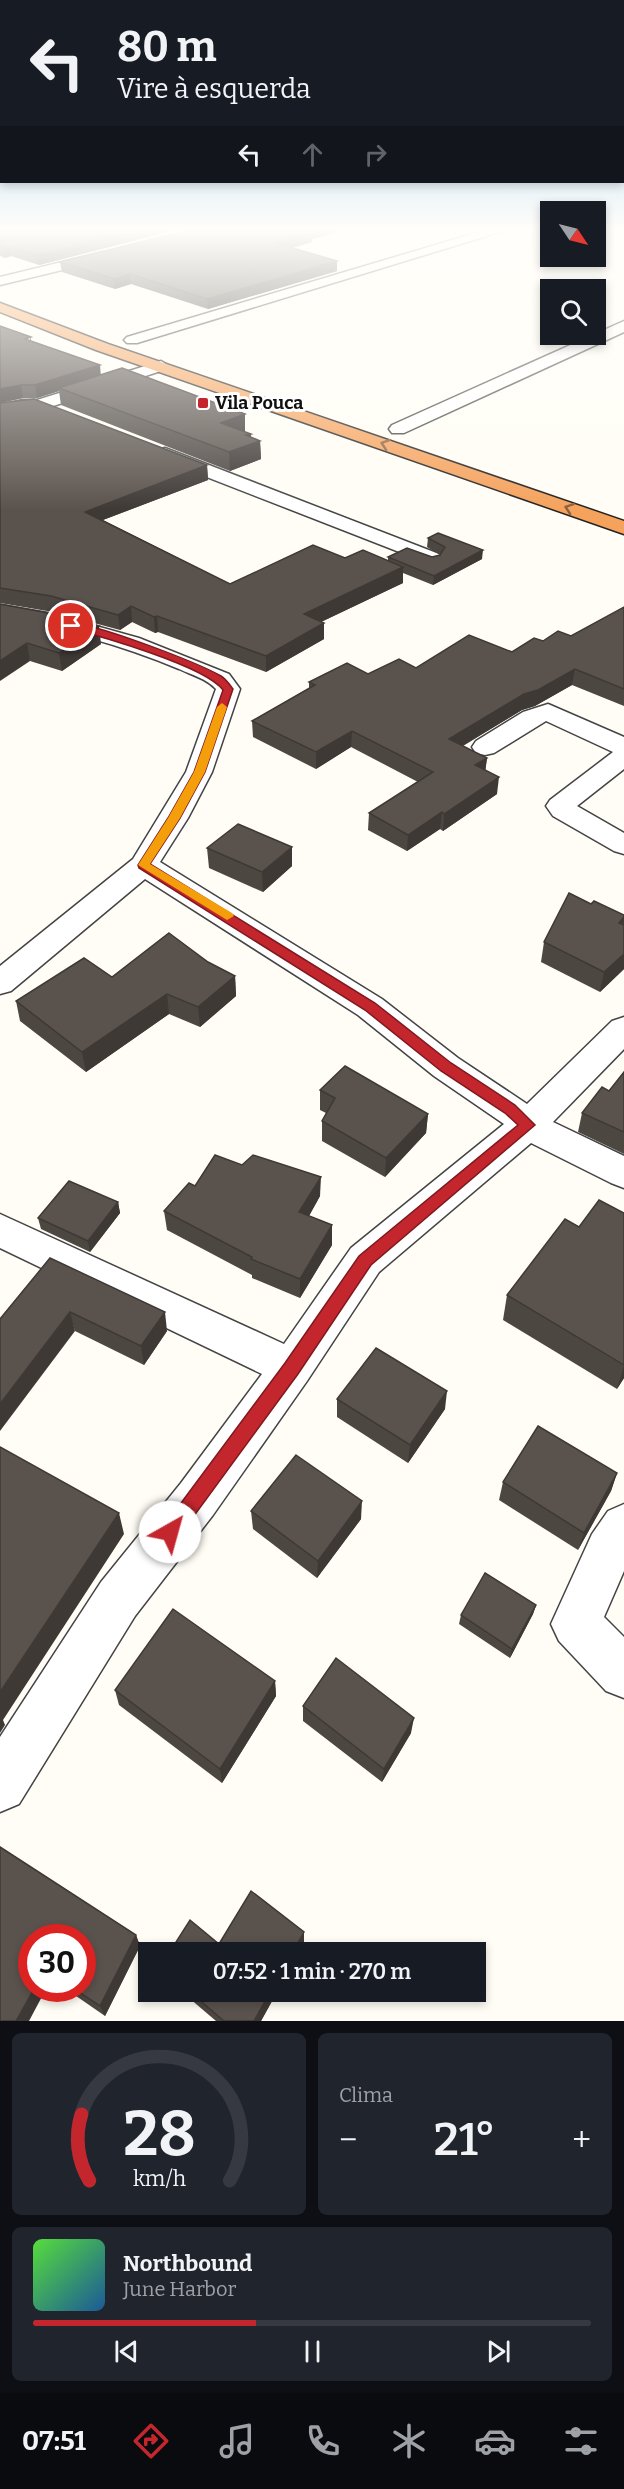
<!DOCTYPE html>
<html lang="pt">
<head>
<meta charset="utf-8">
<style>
	:root { --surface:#171b24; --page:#20242c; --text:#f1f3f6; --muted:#9ea1a6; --line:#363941; --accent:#c4262e }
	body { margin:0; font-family:Bitter,serif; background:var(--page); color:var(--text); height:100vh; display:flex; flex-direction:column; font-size:22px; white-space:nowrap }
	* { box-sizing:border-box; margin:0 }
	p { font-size:20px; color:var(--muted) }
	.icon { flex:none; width:33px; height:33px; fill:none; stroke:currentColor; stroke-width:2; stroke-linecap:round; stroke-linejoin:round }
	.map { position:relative; height:2021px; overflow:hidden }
	.sheet { display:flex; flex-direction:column; gap:12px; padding:12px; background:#0d0f14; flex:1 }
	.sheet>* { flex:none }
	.hud { position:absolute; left:0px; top:0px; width:624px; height:183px; box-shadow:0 3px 9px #0003; background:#171b24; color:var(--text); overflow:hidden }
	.needle { width:39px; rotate:125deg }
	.tools { position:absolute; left:540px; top:201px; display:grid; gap:12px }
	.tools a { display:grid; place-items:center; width:66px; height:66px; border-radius:0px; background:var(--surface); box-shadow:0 3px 9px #0003; font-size:30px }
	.speed { position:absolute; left:18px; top:1924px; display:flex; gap:12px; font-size:30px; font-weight:700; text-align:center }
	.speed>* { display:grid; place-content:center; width:78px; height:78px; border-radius:50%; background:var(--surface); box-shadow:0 3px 9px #0003; line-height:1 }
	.speed .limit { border:9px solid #d22; background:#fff; color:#111 }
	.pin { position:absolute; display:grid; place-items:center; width:51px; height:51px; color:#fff; margin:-26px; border:3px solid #fff; border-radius:50%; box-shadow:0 2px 6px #0007 }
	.me { position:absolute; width:66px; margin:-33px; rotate:38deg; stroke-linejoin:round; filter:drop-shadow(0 0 4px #0008) }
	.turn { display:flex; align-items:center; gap:21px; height:126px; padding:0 18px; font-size:27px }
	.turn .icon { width:78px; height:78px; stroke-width:2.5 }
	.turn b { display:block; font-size:42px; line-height:51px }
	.lanes { display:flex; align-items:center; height:57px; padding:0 18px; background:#0003; justify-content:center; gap:30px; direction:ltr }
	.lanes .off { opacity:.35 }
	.big { font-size:45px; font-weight:600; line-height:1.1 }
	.sheet .card { flex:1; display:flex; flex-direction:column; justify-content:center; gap:9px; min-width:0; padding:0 21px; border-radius:9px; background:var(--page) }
	.sheet .dial { align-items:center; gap:0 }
	.dial svg { height:156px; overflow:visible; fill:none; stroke:var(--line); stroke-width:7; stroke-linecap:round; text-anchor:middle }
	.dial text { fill:var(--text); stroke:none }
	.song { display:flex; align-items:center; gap:18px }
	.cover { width:72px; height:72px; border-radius:9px; background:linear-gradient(135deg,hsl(110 70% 55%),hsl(210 70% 35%)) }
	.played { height:6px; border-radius:3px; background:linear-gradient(90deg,var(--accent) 40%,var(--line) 40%) }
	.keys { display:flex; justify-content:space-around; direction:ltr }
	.heat { display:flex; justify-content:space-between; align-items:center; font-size:33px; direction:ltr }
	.sheet .tiles { flex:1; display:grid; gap:12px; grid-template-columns:1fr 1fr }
	.card:last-child { grid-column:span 2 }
	.trip { position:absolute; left:138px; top:1942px; width:348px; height:60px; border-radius:0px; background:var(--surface); box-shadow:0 3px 9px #0003; font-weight:600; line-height:60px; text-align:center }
	.dock { display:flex; height:96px; justify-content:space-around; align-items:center; background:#090b0e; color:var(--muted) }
	.dock .icon { width:42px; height:42px }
	.dock .selected { color:var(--accent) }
	.dock b { font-size:27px; color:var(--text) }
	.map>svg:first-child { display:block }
</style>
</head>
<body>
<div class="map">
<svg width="624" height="2021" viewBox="0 0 624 2021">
	<rect width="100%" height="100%" fill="#fffdf5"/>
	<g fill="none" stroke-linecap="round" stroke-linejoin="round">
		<g stroke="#444" stroke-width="3">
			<g id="minor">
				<path d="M 492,228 L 513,228 L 137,343 L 127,343 L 124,340 L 127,337 Z"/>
				<path d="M 103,252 L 110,256 L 108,259 L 0,285 L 0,277 Z"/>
				<path d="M 624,321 L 624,332 L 404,433 L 392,433 L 389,429 L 392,425 Z"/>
				<path d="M 161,361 L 169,366 L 167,369 L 44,409 L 0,415 L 0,405 L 23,400 L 37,400 Z"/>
				<path d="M 165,448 L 439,554 L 443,558 L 439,562 L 432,564 L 425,562 L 158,458 L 156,454 L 158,450 Z"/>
				<path d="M 0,605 L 53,614 L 139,638 L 229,674 L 240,689 L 212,772 L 188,818 L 160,862 L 382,999 L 458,1058 L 527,1104 L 612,1021 L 624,1017 L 624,1049 L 553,1122 L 624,1156 L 624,1188 L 611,1183 L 531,1143 L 379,1272 L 307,1381 L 213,1515 L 135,1616 L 19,1804 L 0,1812 L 0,1737 L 101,1582 L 181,1483 L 262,1374 L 0,1248 L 0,1214 L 284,1344 L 351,1248 L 504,1124 L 434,1076 L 358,1015 L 145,879 L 11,991 L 0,994 L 0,966 L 133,859 L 186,772 L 216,689 C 207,679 192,675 179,669 C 121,645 62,628 0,619 Z"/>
				<path d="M 548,704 L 624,737 L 624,769 L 577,806 L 624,833 L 624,854 L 614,851 L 553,816 L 546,806 L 550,800 L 613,752 L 546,721 L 494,753 L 485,755 L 476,753 L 472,747 L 476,741 L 523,712 Z"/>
				<path d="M 624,1504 L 624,1571 L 604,1617 L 624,1637 L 624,1698 L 606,1691 L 559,1641 L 551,1624 L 592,1534 L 608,1511 Z"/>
			</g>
		</g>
		<g stroke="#222" stroke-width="3">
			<path id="highway" d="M 0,303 L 108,344 L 624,521 L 624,534 L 96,350 L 0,312 Z"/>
		</g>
		<use href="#minor" fill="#fff" fill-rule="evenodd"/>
		<use href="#highway" fill="#f5a25d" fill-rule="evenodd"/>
	</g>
	<g fill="#4d4742">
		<path d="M 0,228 L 183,228 L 39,265 L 11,256 L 5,258 L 0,256 Z"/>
		<path d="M 197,228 L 352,228 L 312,239 L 312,242 L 292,248 L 337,261 L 337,271 L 208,309 L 131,284 L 115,289 L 62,272 L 60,262 Z"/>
		<path d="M 31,337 L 31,341 L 101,375 L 245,414 L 245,432 L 251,434 L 251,437 L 260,441 L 261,459 L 230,471 L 61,405 L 59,391 L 37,398 L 23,398 L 0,403 Z"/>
		<path d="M 0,403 L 207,465 L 208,480 L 103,520 L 230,584 L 345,558 L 388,561 L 388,557 L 432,557 L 440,555 L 427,547 L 428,538 L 482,559 L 433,585 L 403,573 L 403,583 L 321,622 L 324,639 L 266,672 L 158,632 L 155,633 L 132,622 L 120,630 L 53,612 L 0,603 Z"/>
		<path d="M 0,604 L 101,644 L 62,671 L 30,661 Z"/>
		<path d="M 624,607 L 624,706 L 572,685 L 535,706 L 522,710 L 463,746 L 487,758 L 485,771 L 497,794 L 443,831 L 440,829 L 407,851 L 368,830 L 369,813 L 418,782 L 351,747 L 316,769 L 253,737 L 252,721 L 309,688 L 309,682 L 416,668 L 512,652 L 543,641 L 571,636 Z"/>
		<path d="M 207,848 L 292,866 L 263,892 L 209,868 Z"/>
		<path d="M 591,904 L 624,915 L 624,969 L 600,992 L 541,962 L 544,942 Z"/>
		<path d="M 208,962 L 235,976 L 236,996 L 200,1027 L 169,1014 L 86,1072 L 20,1021 L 16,1001 L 112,977 Z"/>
		<path d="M 624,1072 L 624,1154 L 578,1132 L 582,1113 L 609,1091 Z"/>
		<path d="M 320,1090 L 428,1114 L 426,1133 L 385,1177 L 322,1141 L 322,1121 L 326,1113 L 320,1110 Z"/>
		<path d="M 195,1186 L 320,1196 L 309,1216 L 332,1245 L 300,1298 L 252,1278 L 252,1275 L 167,1230 L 164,1211 Z"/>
		<path d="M 118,1202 L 120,1213 L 90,1252 L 41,1229 L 38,1218 Z"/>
		<path d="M 624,1213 L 624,1378 L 617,1389 L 503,1320 L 507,1295 L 579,1227 Z"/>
		<path d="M 50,1258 L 167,1331 L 144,1365 L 75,1331 Z"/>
		<path d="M 337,1399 L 445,1409 L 408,1463 L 337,1417 Z"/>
		<path d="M 617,1473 L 611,1491 L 578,1550 L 499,1500 L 503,1482 Z"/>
		<path d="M 251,1511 L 361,1519 L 317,1578 L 253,1529 Z"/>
		<path d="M 536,1605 L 533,1614 L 510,1658 L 459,1624 L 461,1615 Z"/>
		<path d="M 275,1681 L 276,1696 L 222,1783 L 119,1705 L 115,1690 Z"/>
		<path d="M 303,1706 L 411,1733 L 382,1782 L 303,1721 Z"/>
		<path d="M 0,1847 L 136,1935 L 140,1946 L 105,2016 L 66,1989 L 82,1989 L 32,1938 Z"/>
		<path d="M 182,1992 L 277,1992 L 261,2021 L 216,2021 Z"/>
	</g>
	<g fill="#3f3936">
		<path d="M 146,228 L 183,228 L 39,265 L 38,255 Z"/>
		<path d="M 317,228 L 352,228 L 312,239 L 312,242 L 276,252 L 276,243 L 306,231 Z"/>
		<path d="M 10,247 L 11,256 L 5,258 L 4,248 Z"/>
		<path d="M 337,261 L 337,271 L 208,309 L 207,299 Z"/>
		<path d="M 130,274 L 131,284 L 115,289 L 114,279 Z"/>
		<path d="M 100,365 L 101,377 L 59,388 L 59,391 L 37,398 L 35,385 Z"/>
		<path d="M 21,385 L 23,398 L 0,403 L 0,389 Z"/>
		<path d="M 245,414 L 245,432 L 221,423 Z"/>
		<path d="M 251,434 L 251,444 L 260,441 L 261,459 L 230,471 L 229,452 L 246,435 Z"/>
		<path d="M 207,465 L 208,480 L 87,526 L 85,512 Z"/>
		<path d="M 483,550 L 482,559 L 433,585 L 434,576 Z"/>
		<path d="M 403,567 L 403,583 L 304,630 L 304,614 Z"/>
		<path d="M 131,606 L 132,622 L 120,630 L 118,615 Z"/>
		<path d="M 157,616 L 158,632 L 155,633 L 154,617 Z"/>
		<path d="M 324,623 L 324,639 L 266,672 L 266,656 Z"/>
		<path d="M 99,626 L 101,644 L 62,671 L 59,653 Z"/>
		<path d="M 27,643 L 30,661 L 0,681 L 0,661 Z"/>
		<path d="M 575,669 L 572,685 L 535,706 L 522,710 L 447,755 L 449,739 L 524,694 Z"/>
		<path d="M 352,731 L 351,747 L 316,769 L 316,752 Z"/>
		<path d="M 487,758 L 485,774 L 475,765 Z"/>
		<path d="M 499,777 L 497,794 L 443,831 L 444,814 Z"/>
		<path d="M 442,812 L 440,829 L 407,851 L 408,835 Z"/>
		<path d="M 292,847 L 292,866 L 263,892 L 262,872 Z"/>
		<path d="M 624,917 L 624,922 L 621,936 L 619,923 Z"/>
		<path d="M 624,954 L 624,969 L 600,992 L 604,972 Z"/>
		<path d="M 235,976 L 236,996 L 200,1027 L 198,1007 Z"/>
		<path d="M 167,994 L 169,1014 L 86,1072 L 82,1052 Z"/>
		<path d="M 428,1114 L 426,1133 L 385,1177 L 386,1158 Z"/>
		<path d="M 321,1177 L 320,1196 L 300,1232 L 299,1212 Z"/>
		<path d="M 118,1202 L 120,1213 L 90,1252 L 88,1241 Z"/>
		<path d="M 332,1225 L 332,1245 L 300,1298 L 300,1279 Z"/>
		<path d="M 70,1312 L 75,1331 L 0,1431 L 0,1404 Z"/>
		<path d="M 165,1312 L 167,1331 L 144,1365 L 141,1346 Z"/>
		<path d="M 624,1366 L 624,1378 L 617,1389 Z"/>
		<path d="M 447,1391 L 445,1409 L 408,1463 L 410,1445 Z"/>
		<path d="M 617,1473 L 611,1491 L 578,1550 L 584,1533 Z"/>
		<path d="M 362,1501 L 361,1519 L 317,1578 L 318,1561 Z"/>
		<path d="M 119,1513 L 124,1534 L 3,1720 L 5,1725 L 0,1733 L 0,1692 Z"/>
		<path d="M 536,1605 L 533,1614 L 510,1658 L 512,1649 Z"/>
		<path d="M 275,1681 L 276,1696 L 222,1783 L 220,1769 Z"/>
		<path d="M 414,1718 L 411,1733 L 382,1782 L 384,1769 Z"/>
		<path d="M 304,1932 L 304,1942 L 298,1953 L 292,1953 Z"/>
		<path d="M 136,1935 L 140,1946 L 105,2016 L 100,2006 Z"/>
		<path d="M 34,1989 L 46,1989 L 29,2021 L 16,2021 Z"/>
		<path d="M 270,1992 L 277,1992 L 261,2021 L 254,2021 Z"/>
	</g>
	<g fill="#5a524d" stroke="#3f3936" stroke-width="1.5">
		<path d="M 0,228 L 146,228 L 38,255 L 10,247 L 4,248 L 0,247 Z"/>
		<path d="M 197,228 L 317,228 L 306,231 L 312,233 L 276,243 L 337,261 L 207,299 L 130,274 L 114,279 L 60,262 Z"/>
		<path d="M 0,326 L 31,337 L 25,339 L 100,365 L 35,385 L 21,385 L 0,389 Z"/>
		<path d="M 122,368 L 245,414 L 221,423 L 251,434 L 246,435 L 260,441 L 229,452 L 59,388 Z"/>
		<path d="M 34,399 L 207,465 L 85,512 L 230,584 L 313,545 L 345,558 L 363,550 L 403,567 L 304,614 L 324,623 L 266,656 L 157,616 L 154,617 L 131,606 L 118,615 L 51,596 L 0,588 L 0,403 Z"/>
		<path d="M 438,533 L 483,550 L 434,576 L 388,557 L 407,548 L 432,557 L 440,555 L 445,547 L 428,538 Z"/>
		<path d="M 0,604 L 43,612 L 99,626 L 59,653 L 27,643 L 0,661 Z"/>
		<path d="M 624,607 L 624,689 L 575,669 L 538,690 L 524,694 L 449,739 L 487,758 L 475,765 L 499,777 L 444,814 L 442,812 L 408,835 L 369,813 L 433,772 L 352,731 L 316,752 L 252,721 L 315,685 L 309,682 L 347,663 L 368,674 L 399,659 L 416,668 L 469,635 L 512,652 L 534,638 L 543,641 L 558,631 L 571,636 Z"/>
		<path d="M 238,824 L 292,847 L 262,872 L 207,848 Z"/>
		<path d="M 569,893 L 591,904 L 594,901 L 624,915 L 624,917 L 619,923 L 624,925 L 624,954 L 604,972 L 544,942 Z"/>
		<path d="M 169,933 L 208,962 L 235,976 L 198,1007 L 167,994 L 82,1052 L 16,1001 L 84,958 L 112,977 Z"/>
		<path d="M 345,1066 L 428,1114 L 386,1158 L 322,1121 L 335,1098 L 320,1090 Z"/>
		<path d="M 624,1072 L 624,1132 L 582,1113 L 602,1087 L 609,1091 Z"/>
		<path d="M 215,1155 L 242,1165 L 253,1155 L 321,1177 L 299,1212 L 332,1225 L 300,1279 L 251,1259 L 252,1257 L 164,1211 L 189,1183 L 195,1186 Z"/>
		<path d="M 69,1181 L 118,1202 L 88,1241 L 38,1218 Z"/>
		<path d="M 599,1200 L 624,1213 L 624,1365 L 507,1295 L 565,1219 L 579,1227 Z"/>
		<path d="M 50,1258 L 165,1312 L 141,1346 L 70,1312 L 0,1404 L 0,1319 Z"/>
		<path d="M 376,1348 L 447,1391 L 410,1445 L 337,1399 Z"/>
		<path d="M 538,1426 L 617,1473 L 584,1533 L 503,1482 Z"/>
		<path d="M 0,1447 L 119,1513 L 0,1692 Z"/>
		<path d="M 296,1455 L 362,1501 L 318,1561 L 251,1511 Z"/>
		<path d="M 485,1573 L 536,1605 L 512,1649 L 461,1615 Z"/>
		<path d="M 173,1609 L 275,1681 L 220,1769 L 115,1690 Z"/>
		<path d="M 336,1658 L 414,1718 L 384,1769 L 303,1706 Z"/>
		<path d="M 0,1847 L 136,1935 L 100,2006 L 74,1989 L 82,1989 L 82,1938 L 32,1938 L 32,1989 L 34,1989 L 16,2021 L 0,2021 Z"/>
		<path d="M 251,1891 L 304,1932 L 292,1953 L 169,1953 L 190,1920 L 219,1944 Z"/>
		<path d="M 190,1992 L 270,1992 L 254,2021 L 224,2021 Z"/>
	</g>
	<defs><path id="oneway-chevron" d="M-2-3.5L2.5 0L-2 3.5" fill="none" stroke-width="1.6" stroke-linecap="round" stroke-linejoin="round" transform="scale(1.5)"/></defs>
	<g stroke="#8e613b">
		<use href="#oneway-chevron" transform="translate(385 444) rotate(-161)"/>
		<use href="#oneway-chevron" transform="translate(569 508) rotate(-161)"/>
	</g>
	<linearGradient id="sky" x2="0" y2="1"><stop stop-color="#95c6ee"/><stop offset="0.45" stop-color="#fffefa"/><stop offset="1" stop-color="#fffefa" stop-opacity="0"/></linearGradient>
	<rect width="624" height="511" fill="url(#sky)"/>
	<path fill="#c4262e" stroke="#7f191e" stroke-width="1.5" d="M 68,623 C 91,621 198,663 221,676 C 226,679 230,685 233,689 L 205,772 L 180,818 L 150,864 L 375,1003 L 451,1063 L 515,1105 L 535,1125 L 371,1265 L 298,1374 L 177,1539 L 170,1542 L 164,1539 L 161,1532 L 164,1526 L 285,1363 L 359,1256 L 518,1125 L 505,1113 L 441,1071 L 365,1010 L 139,868 L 138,865 L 168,818 L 194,772 L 223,690 C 205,666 100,636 68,628 Z"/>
	<path fill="#f59e0b" d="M 222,703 L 227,707 L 205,772 L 180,818 L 150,864 L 232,913 L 234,916 L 227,920 L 138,865 L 168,818 L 194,772 L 217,707 Z"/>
	<rect fill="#c4262e" stroke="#fff" stroke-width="2" x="197" y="397" width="12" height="12" rx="3"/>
	<g text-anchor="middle" stroke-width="6" stroke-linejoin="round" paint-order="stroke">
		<g font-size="18" font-weight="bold" fill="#111" stroke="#fff" text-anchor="start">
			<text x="215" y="409">Vila Pouca</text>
		</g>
	</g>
</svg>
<div class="tools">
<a><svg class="needle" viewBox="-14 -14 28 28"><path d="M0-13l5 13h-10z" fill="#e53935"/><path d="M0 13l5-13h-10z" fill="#9ea1a6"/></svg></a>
<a><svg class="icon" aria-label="search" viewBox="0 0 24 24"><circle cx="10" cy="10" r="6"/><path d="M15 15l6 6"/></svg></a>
</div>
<div class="speed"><div class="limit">30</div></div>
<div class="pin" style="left:71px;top:626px;background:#d93025"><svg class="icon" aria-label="arrive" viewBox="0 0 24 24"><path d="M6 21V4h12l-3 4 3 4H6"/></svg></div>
<svg class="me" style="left:170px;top:1532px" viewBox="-20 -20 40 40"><circle r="19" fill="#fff"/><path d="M0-13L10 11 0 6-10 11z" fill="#c4262e"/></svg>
<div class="trip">07:52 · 1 min · 270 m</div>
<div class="hud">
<div class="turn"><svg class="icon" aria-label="left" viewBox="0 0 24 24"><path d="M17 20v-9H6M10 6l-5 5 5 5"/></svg><div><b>80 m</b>Vire à esquerda</div></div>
<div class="lanes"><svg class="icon" aria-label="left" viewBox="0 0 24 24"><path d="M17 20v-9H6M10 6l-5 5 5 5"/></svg><svg class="icon off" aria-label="ahead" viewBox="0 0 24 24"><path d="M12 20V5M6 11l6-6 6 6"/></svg><svg class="icon off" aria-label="right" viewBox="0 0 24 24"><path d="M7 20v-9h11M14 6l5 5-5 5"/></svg></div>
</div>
</div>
<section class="sheet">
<div class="tiles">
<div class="card dial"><svg viewBox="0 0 100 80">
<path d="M14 69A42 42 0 1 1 86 69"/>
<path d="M14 69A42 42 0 0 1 10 35" stroke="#c4262e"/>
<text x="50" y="56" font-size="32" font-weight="700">28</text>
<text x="50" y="72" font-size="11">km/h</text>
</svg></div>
<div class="card"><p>Clima</p>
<div class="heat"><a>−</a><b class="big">21°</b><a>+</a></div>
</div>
<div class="card">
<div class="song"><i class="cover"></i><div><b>Northbound</b><p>June Harbor</p></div></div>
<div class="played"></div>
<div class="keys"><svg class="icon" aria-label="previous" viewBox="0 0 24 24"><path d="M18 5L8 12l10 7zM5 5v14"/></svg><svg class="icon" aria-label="pause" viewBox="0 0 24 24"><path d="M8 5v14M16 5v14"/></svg><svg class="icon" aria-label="next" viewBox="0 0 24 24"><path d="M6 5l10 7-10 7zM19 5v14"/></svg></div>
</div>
</div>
</section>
<nav class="dock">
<b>07:51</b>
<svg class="icon selected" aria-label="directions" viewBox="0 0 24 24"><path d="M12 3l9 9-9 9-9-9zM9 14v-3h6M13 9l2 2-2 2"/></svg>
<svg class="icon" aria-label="music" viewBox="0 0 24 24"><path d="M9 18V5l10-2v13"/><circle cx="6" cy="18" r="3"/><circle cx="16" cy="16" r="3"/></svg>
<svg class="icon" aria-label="phone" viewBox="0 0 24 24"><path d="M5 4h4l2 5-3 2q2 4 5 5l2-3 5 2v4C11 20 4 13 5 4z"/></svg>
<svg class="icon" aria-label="climate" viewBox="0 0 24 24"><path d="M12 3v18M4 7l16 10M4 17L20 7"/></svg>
<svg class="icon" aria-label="car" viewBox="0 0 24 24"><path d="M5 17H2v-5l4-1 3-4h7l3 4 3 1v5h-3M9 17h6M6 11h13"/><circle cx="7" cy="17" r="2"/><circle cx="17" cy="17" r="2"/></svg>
<svg class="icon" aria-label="filters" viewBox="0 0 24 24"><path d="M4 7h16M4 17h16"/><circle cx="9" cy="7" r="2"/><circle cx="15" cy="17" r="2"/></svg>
</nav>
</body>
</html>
